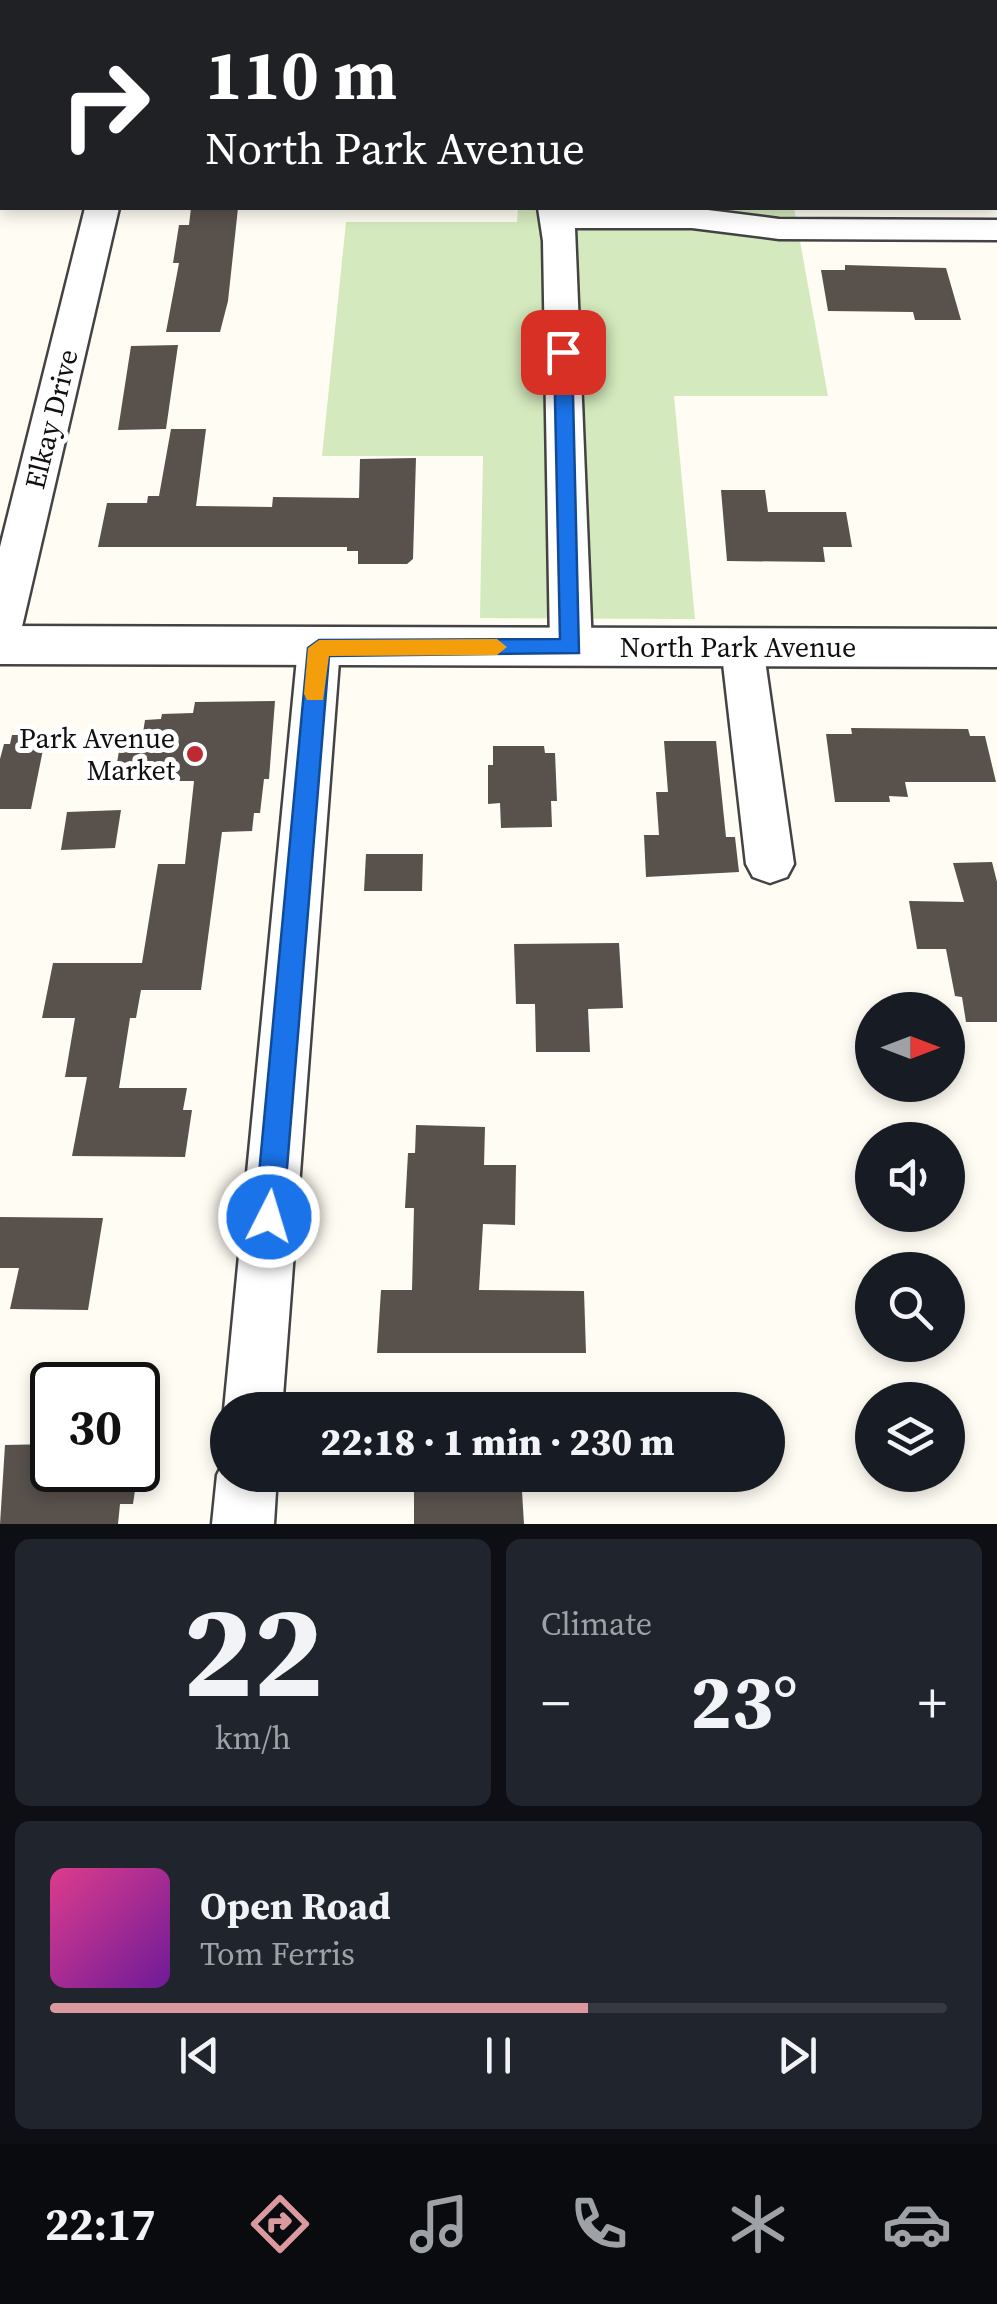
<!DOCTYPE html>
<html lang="en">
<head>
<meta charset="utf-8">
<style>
	:root { --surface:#171b24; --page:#20242c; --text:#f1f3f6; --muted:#9ea1a6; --line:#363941; --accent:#da999e }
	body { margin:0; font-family:"Source Serif 4",serif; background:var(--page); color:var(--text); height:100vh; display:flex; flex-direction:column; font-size:38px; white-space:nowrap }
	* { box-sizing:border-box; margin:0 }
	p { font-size:32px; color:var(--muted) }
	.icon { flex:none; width:55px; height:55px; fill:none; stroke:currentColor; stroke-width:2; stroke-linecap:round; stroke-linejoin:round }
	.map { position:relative; height:1524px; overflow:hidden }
	.side { display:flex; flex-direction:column; gap:15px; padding:15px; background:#0d0f14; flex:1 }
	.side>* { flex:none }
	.guide { position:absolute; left:0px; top:0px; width:998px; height:210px; box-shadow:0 5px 15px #0003; background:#202124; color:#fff; overflow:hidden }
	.needle { width:65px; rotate:90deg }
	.fabs { position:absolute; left:855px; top:992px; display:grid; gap:20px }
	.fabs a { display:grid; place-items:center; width:110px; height:110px; border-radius:50%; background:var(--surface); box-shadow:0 5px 15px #0003; font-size:50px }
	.speed { position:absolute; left:30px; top:1362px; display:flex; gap:20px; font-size:50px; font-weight:700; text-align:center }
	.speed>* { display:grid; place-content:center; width:130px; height:130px; border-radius:50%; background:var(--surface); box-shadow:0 5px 15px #0003; line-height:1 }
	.speed .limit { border:5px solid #111; border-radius:15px; background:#fff; color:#111 }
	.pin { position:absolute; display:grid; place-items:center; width:85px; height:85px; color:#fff; margin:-42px; border-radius:20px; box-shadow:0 5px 15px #0006 }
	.me { position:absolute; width:110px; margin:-55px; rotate:5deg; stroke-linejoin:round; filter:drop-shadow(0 0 8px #0008) }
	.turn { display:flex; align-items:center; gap:35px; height:210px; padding:0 40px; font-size:45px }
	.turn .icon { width:130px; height:130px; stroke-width:2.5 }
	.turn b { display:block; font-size:70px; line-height:85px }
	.big { font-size:75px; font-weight:800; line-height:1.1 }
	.side .card { flex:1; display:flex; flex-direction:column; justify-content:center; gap:15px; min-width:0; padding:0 35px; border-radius:15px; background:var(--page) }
	.side .dial { align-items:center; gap:0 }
	.dial b { font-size:130px; line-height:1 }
	.song { display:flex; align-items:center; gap:30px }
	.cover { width:120px; height:120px; border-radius:15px; background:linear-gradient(135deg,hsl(330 70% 55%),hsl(280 70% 35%)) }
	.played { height:10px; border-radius:5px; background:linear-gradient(90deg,var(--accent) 60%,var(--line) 60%) }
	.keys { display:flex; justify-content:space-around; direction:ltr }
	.heat { display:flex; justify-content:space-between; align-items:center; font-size:55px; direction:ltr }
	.side .tiles { flex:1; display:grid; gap:15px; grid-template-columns:1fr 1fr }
	.card:last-child { grid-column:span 2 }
	.trip { position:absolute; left:210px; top:1392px; width:575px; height:100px; border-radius:50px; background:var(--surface); box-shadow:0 5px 15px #0003; font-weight:800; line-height:100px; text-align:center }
	.tabs { display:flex; height:160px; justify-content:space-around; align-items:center; background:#090b0e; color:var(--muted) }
	.tabs .icon { width:70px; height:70px }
	.tabs .active { color:var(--accent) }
	.tabs b { font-size:45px; color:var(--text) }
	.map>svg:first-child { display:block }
</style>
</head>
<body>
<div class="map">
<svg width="997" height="1524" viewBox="0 0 997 1524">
	<rect width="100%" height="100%" fill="#fffcf3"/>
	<path fill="#d4e9bd" d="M 518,208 L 794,208 L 828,396 L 674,396 L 695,619 L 480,618 L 483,456 L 322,456 L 346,222 L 517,222 Z"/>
	<g fill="#58514c">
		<path d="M 191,208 L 238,208 L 228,301 L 220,332 L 166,332 L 179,263 L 173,263 L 179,225 L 189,225 Z"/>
		<path d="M 845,265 L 946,268 L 961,320 L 915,320 L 913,312 L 828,311 L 821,270 L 845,270 Z"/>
		<path d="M 178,345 L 166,429 L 118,430 L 131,346 Z"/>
		<path d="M 171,429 L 206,429 L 196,506 L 272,507 L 273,497 L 359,498 L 360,459 L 416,458 L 413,559 L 407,564 L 358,564 L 358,551 L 347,551 L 347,547 L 98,547 L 107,503 L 147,503 L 148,496 L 159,496 Z"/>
		<path d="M 721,490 L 765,490 L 768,512 L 846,512 L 852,547 L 823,547 L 825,562 L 727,561 Z"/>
		<path d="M 275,701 L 269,779 L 264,779 L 260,813 L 254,813 L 252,831 L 222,832 L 201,990 L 141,990 L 136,1018 L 130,1018 L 119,1088 L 187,1088 L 183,1110 L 192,1110 L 185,1157 L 72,1156 L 87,1077 L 65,1077 L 75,1018 L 42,1018 L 53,963 L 142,963 L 158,864 L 185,864 L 194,781 L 114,781 L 121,739 L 142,739 L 145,720 L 161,719 L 162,714 L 193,713 L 195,702 Z"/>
		<path d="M 851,728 L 968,729 L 970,736 L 985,736 L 996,782 L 905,782 L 908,797 L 889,796 L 890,802 L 835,802 L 826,734 L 852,734 Z"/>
		<path d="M 12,735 L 46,735 L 31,809 L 0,809 L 0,759 L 4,744 L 10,744 Z"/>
		<path d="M 664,741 L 716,741 L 726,837 L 735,837 L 739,872 L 646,877 L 644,835 L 659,835 L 656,792 L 668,792 Z"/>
		<path d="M 493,746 L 544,746 L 545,753 L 555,753 L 557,801 L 551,801 L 552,827 L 501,828 L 500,803 L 488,804 L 488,765 L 493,765 Z"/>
		<path d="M 121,810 L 115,848 L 61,850 L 67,812 Z"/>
		<path d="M 366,854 L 423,854 L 422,891 L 364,891 Z"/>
		<path d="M 992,862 L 997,882 L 997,1022 L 966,1022 L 962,997 L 955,996 L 946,949 L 917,949 L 909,901 L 964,902 L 953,863 Z"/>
		<path d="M 619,943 L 623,1008 L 588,1009 L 590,1052 L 536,1052 L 535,1004 L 516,1004 L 514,944 Z"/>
		<path d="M 416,1125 L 485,1127 L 484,1165 L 516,1165 L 515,1225 L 483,1224 L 479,1290 L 584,1291 L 586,1353 L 377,1353 L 381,1290 L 412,1290 L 414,1208 L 405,1208 L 408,1153 L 415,1153 Z"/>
		<path d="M 0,1217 L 103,1218 L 88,1310 L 10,1309 L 19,1268 L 0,1268 Z"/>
		<path d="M 52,1444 L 52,1470 L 138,1470 L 133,1504 L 120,1504 L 118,1524 L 0,1524 L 5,1445 Z"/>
		<path d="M 414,1475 L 521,1475 L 524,1524 L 414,1524 Z"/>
	</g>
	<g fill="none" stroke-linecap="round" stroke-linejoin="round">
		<g stroke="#434343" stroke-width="5">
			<g id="minor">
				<path d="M 841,0 L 869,0 L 870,2 L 842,2 Z"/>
				<rect x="995" y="44" width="2" height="18"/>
				<path d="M 85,208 L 119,208 L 21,631 L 15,642 L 0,646 L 0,547 Z"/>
				<path d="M 538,208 L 692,208 L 779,219 L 997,220 L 997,240 L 779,239 L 692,228 L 575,228 L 592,647 L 586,658 L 571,662 L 556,658 L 550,647 L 543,241 Z"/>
				<path d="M 742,631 L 757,635 L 763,646 L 794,864 L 787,877 L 770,883 L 753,877 L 746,864 L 721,646 L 727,635 Z"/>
				<path d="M 319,633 L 334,637 L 340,648 L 282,1410 L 228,1410 L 228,1419 L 224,1410 L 298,648 L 304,637 Z"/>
				<path d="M 228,1453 L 228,1475 L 277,1475 L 274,1524 L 212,1524 L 217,1475 Z"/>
			</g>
		</g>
		<g stroke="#434343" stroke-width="5">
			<path id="tertiary" d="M 0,626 L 997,629 L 997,667 L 0,664 Z"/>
		</g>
		<g stroke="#323232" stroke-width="5">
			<path id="secondary" d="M 2,147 L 2,171 L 0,172 L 0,148 Z"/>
		</g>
		<use href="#minor" fill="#fff" fill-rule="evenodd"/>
		<use href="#tertiary" fill="#fff" fill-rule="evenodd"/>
		<use href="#secondary" fill="#fdf3b0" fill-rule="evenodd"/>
		<g stroke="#be2a33" stroke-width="8">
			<path id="rail" d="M 125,2 L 130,0"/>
		</g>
		<use href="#rail" stroke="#fff" stroke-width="5" stroke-dasharray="16" stroke-linecap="butt"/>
	</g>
	<path fill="#1a73e8" stroke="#114b97" stroke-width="2.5" d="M 563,346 L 572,352 L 579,653 L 329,656 L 283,1217 L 279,1226 L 269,1230 L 259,1226 L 255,1217 L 308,648 L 319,640 L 560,639 L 554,352 Z"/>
	<path fill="#f59e0b" d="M 497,639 L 507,647 L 497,655 L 329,656 L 323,700 L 307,700 L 304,694 L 308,648 L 319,640 Z"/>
	<circle fill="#be2a33" stroke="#fff" stroke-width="4" cx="195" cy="754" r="10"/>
	<g text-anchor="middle" stroke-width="10" stroke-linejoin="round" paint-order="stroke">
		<g font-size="28" fill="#101010" stroke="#fff">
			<text transform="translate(51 419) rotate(-76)" y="10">Elkay Drive</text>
			<text x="738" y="657">North Park Avenue</text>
		</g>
		<g font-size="28" fill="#101010" stroke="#fff" text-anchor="end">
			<text x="175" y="748">Park Avenue<tspan x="175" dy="32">Market</tspan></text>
		</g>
	</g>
</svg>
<div class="fabs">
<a><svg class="needle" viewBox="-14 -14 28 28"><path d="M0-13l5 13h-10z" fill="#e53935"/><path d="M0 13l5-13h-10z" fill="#9ea1a6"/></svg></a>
<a><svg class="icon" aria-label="sound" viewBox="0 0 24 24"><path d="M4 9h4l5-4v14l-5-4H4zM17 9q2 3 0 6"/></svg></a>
<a><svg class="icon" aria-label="search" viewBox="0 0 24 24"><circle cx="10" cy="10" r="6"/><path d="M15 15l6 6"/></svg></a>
<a><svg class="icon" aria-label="layers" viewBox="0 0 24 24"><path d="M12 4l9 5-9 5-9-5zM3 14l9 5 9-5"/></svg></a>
</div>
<div class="speed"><div class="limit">30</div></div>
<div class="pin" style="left:563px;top:352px;background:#d93025"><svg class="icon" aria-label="arrive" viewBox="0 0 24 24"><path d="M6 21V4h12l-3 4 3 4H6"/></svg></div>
<svg class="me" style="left:269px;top:1217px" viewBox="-20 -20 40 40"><circle r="17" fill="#1a73e8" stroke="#fff" stroke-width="3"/><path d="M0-11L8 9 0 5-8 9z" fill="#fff"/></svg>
<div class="trip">22:18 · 1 min · 230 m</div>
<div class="guide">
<div class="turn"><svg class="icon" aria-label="right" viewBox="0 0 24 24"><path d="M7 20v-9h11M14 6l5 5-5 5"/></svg><div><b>110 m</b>North Park Avenue</div></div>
</div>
</div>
<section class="side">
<div class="tiles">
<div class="card dial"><b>22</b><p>km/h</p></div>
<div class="card"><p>Climate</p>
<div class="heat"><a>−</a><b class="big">23°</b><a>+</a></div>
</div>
<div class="card">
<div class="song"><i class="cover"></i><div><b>Open Road</b><p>Tom Ferris</p></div></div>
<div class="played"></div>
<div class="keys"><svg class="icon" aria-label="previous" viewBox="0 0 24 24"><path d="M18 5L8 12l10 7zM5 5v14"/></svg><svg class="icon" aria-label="pause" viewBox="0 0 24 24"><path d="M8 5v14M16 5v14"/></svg><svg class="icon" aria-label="next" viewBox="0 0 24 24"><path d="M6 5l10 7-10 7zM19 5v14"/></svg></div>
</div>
</div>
</section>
<nav class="tabs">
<b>22:17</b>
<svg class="icon active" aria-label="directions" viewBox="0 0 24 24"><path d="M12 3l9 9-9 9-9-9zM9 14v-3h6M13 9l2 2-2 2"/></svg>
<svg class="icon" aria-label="music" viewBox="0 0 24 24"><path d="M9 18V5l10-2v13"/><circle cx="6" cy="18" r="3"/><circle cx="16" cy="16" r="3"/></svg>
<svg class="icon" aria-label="phone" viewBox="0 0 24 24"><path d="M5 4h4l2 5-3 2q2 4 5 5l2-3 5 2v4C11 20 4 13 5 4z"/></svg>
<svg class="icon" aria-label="climate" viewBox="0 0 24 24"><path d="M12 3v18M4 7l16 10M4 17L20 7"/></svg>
<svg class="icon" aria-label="car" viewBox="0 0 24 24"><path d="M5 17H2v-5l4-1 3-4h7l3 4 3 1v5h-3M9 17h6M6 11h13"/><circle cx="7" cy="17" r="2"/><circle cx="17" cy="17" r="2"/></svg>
</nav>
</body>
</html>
